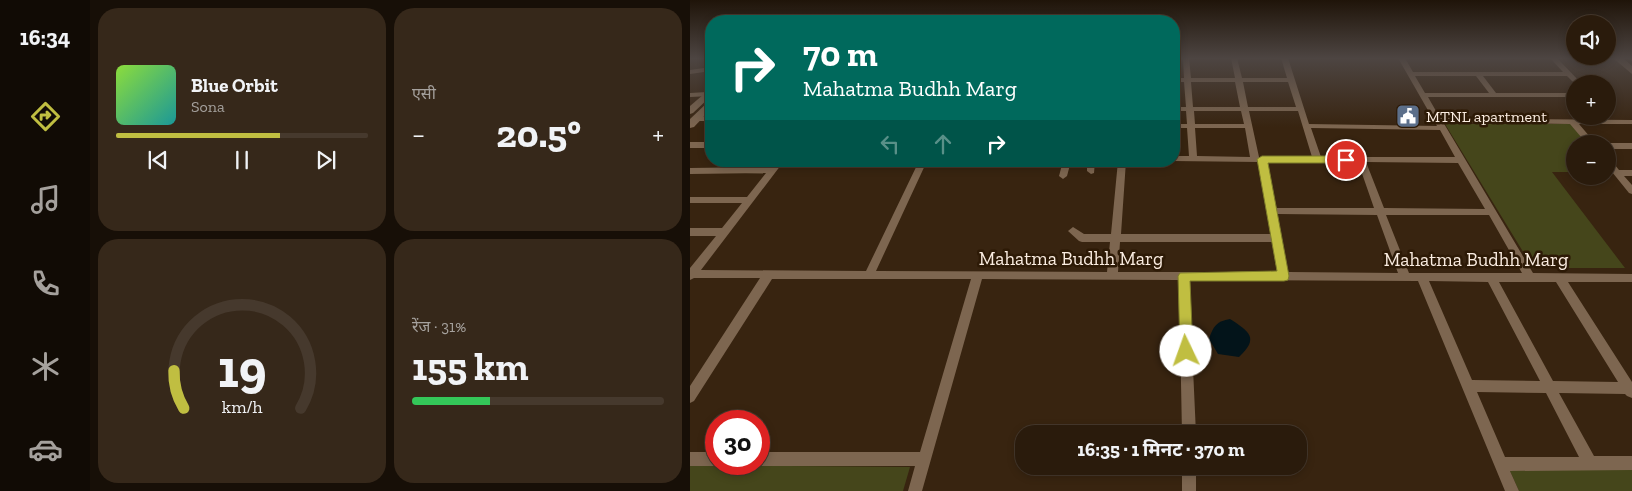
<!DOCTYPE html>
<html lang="hi">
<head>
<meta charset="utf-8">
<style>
	:root { --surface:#2a1b0c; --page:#36281a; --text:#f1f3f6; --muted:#a5a19d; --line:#46392d; --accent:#c0be41 }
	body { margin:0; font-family:"Zilla Slab","Noto Sans Devanagari",serif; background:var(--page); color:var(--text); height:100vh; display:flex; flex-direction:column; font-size:19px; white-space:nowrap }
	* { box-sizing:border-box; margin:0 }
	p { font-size:16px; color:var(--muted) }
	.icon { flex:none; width:28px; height:28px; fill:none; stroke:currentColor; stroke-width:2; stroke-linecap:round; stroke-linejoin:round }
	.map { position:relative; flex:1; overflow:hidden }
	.side { display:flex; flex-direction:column; gap:8px; padding:8px; background:#170f07; width:600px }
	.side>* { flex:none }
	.top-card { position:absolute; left:15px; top:15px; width:475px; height:152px; border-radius:20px; box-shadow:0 2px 8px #0003,0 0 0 1px var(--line); background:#00695c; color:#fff; overflow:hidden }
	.tools { position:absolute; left:876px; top:15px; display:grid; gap:10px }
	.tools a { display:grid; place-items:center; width:50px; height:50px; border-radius:50%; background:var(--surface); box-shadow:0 2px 8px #0003,0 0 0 1px var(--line); font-size:25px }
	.speed { position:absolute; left:15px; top:410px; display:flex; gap:10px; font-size:25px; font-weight:700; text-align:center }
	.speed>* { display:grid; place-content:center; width:65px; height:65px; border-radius:50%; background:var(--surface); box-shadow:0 2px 8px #0003,0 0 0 1px var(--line); line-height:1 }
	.speed .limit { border:8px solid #d22; background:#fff; color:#111 }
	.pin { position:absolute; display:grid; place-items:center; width:42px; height:42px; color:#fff; margin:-21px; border:2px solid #fff; border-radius:50%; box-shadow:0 1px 5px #0007 }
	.me { position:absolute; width:55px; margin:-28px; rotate:357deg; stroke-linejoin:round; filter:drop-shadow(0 0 4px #0008) }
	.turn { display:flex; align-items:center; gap:18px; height:105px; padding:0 15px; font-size:22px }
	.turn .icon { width:65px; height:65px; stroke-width:2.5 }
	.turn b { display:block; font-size:35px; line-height:42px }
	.lanes { display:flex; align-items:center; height:48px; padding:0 15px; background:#0003; justify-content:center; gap:25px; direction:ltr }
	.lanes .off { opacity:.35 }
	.big { font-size:38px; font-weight:700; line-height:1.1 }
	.side .card { flex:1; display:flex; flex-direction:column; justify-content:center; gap:8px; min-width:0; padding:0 18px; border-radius:20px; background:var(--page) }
	.side .dial { align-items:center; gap:0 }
	.dial svg { height:130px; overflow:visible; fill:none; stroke:var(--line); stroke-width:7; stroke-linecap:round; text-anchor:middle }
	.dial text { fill:var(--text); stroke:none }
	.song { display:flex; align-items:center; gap:15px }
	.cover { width:60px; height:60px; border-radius:8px; background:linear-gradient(135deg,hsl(90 70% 55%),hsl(180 70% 35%)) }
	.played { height:5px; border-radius:2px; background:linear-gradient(90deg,var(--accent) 65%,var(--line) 65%) }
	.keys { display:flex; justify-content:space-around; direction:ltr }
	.heat { display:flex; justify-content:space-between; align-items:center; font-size:28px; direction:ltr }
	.charge { height:8px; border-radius:4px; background:linear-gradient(90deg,#34c759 31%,var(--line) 0) }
	.side .tiles { flex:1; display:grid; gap:8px; grid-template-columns:repeat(2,1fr) }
	.trip { position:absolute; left:325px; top:425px; width:292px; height:50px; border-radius:20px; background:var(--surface); box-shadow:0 2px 8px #0003,0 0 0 1px var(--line); font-weight:700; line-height:50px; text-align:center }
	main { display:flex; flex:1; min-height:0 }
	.tabs { display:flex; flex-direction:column; width:90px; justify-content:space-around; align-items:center; background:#110b05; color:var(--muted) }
	.tabs .icon { width:35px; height:35px }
	.tabs .on { color:var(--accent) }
	.tabs b { font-size:22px; color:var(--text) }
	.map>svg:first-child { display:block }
</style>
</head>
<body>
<main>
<nav class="tabs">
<b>16:34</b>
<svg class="icon on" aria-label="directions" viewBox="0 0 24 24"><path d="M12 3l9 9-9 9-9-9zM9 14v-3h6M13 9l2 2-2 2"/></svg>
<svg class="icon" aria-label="music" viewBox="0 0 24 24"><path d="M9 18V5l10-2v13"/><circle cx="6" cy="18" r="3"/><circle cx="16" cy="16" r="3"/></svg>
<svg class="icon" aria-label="phone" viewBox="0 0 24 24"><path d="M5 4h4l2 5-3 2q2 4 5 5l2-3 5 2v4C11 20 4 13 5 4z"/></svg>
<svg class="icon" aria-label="climate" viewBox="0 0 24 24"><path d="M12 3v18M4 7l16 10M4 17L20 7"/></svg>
<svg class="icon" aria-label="car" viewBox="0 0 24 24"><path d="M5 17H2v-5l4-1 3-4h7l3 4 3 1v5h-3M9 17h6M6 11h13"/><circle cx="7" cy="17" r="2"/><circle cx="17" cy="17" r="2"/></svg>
</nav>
<section class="side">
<div class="tiles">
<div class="card">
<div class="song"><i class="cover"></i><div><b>Blue Orbit</b><p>Sona</p></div></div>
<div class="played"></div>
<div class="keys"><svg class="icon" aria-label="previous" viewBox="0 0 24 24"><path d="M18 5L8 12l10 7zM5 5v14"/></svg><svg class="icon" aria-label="pause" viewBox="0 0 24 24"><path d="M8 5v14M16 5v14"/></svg><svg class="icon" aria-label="next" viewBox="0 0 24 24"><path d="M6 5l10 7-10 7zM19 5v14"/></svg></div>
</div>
<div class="card"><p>एसी</p>
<div class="heat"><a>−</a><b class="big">20.5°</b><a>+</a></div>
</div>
<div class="card dial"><svg viewBox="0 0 100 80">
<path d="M14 69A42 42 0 1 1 86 69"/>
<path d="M14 69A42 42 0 0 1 8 46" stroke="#c0be41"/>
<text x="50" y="56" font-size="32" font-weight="700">19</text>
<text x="50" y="72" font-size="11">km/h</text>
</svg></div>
<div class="card"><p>रेंज · 31%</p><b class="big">155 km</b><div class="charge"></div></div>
</div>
</section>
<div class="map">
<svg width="942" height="491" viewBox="0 0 942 491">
	<rect width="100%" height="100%" fill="#382410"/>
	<g fill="#45461b">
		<path d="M 755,124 L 881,124 L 898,144 L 885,144 L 885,172 L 862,172 L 935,268 L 843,268 Z"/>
		<path d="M 0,465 L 220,467 L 213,491 L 0,491 Z"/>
		<path d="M 942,466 L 942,491 L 829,491 L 819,469 Z"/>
	</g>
	<path fill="#03141a" d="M 540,319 C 560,332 569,338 549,357 L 528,354 L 519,339 C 523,326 527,321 540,319 Z"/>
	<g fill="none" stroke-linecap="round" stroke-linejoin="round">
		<g fill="#7d6650" fill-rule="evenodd">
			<path d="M 493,58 L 499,58 L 501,78 L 545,78 L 541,58 L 547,58 L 552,78 L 597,78 L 591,58 L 598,58 L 619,124 L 747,126 L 708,58 L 715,58 L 723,72 L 873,72 L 860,58 L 867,58 L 892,84 L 885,84 L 877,76 L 793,76 L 806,93 L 885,93 L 885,97 L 738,97 L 750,118 L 942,120 L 942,124 L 889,124 L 906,144 L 897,144 L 880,124 L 753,122 L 843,273 L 942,274 L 942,282 L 878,282 L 942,382 L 942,398 L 937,396 L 935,394 L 869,393 L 904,456 L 942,456 L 942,470 L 820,471 L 829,491 L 815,491 L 728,281 L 499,280 L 506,434 L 492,434 L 489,280 L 292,279 L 232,491 L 218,491 L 225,466 L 69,466 L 64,464 L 69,464 L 69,452 L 230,452 L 281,279 L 82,279 L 4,401 L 0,403 L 0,386 L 70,278 L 4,278 L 0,280 L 0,268 L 26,236 L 0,236 L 0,228 L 32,228 L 52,203 L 0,203 L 0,197 L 57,197 L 76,173 L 0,174 L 0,168 L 81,167 L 85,161 L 94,161 L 11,270 L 176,271 L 229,161 L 237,161 L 186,271 L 417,272 L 420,242 L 392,242 L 389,241 L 378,231 L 383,227 L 394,234 L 421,234 L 428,161 L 436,161 L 431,234 L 581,234 L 568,162 L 482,161 L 484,161 L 484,156 L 499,156 L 497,128 L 484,128 L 484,124 L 497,124 L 496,111 L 484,111 L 484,107 L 496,107 L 494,82 L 484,82 L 484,78 L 494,78 ZM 725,76 L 786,76 L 799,93 L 735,93 ZM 501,82 L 545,82 L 550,107 L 503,107 ZM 553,82 L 598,82 L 606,107 L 558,107 ZM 504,111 L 551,111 L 554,124 L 505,124 ZM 559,111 L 608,111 L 622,157 L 569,157 ZM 505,128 L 555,128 L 560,157 L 507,156 ZM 621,128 L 750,130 L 765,157 L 631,157 ZM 577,162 L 668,162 L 684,208 L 585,208 ZM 676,162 L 768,163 L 795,209 L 694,208 ZM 587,214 L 687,215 L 708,273 L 598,272 ZM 696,215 L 799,215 L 832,273 L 719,273 ZM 430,242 L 582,242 L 587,272 L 428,272 ZM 739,281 L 798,282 L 850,381 L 782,380 ZM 809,282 L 866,282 L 928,382 L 863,381 ZM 787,392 L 856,393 L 889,457 L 815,457 Z"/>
			<path d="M 938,58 L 942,58 L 942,61 Z"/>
			<path d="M 21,67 L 21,71 L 0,74 L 0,70 Z"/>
			<path d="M 17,92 L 21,94 L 20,96 L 0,97 L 0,93 Z"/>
			<path d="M 3,117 L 21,117 L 21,121 L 6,121 L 2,119 Z"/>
			<rect x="0" y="142" width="21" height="6"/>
			<path d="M 918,143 L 942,143 L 942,149 L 918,149 L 917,144 Z"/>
			<path d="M 918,159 L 921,160 L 929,170 L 942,170 L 942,176 L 934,176 L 942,185 L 942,194 L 939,193 L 918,167 Z"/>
			<path d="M 373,161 L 381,161 L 377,176 L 373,179 L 369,176 Z"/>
			<path d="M 397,161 L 405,161 L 404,173 L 401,174 L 397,171 Z"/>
			<path d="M 0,452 L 26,452 L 26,464 L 31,464 L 26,466 L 0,466 Z"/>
			<rect x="492" y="466" width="14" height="25"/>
		</g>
		<g fill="#7d6650" fill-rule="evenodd">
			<path d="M 923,58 L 933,58 L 942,66 L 942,74 Z"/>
			<path d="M 21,88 L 21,96 L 3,113 L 0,114 L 0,106 Z"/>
			<path d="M 21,101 L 21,109 L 4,127 L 0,128 L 0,119 L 18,102 Z"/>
		</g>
	</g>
	<linearGradient id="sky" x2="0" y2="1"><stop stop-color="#1f1409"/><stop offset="0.46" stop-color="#4d4542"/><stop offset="1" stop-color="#4d4542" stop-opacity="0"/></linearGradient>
	<rect width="942" height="127" fill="url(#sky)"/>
	<path fill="#c0be41" stroke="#7d7c2a" d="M 572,156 L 656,156 L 661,160 L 656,163 L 578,163 L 599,276 L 598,280 L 594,281 L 500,281 L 503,351 L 501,356 L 496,357 L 492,356 L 490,351 L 488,276 L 490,273 L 587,271 L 567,159 Z"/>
	<defs>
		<g id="civic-square" transform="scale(1.25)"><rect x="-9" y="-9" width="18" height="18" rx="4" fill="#5c6f8a" stroke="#2d1a06"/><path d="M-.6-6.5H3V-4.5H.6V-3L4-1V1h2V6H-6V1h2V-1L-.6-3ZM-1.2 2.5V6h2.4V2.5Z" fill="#fff"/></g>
	</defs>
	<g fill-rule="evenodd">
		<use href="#civic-square" x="718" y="116"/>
	</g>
	<g text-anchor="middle" stroke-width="5" stroke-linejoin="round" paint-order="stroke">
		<g font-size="16" fill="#fbede1" stroke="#2d1a06" text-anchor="start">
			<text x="736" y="122">MTNL apartment</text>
		</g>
		<g font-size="19" fill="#fbede1" stroke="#2d1a06">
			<text x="381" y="265">Mahatma Budhh Marg</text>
			<text x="786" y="266">Mahatma Budhh Marg</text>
		</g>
	</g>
</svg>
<div class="tools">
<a><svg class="icon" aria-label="sound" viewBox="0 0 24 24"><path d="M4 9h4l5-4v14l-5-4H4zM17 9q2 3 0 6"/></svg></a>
<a>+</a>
<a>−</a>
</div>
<div class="speed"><div class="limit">30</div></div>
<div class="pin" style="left:656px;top:160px;background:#d93025"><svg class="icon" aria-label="arrive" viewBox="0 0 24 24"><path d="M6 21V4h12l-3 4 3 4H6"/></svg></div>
<svg class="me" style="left:496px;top:351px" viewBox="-20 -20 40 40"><circle r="19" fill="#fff"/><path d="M0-13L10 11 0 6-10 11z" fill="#c0be41"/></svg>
<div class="trip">16:35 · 1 मिनट · 370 m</div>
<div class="top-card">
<div class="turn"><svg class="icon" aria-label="right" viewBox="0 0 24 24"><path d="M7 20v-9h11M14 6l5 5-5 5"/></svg><div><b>70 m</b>Mahatma Budhh Marg</div></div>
<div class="lanes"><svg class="icon off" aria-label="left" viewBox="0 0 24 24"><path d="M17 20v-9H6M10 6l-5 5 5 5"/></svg><svg class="icon off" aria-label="ahead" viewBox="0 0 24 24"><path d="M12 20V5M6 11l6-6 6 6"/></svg><svg class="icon" aria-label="right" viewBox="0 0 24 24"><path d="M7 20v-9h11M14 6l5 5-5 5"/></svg></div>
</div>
</div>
</main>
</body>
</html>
